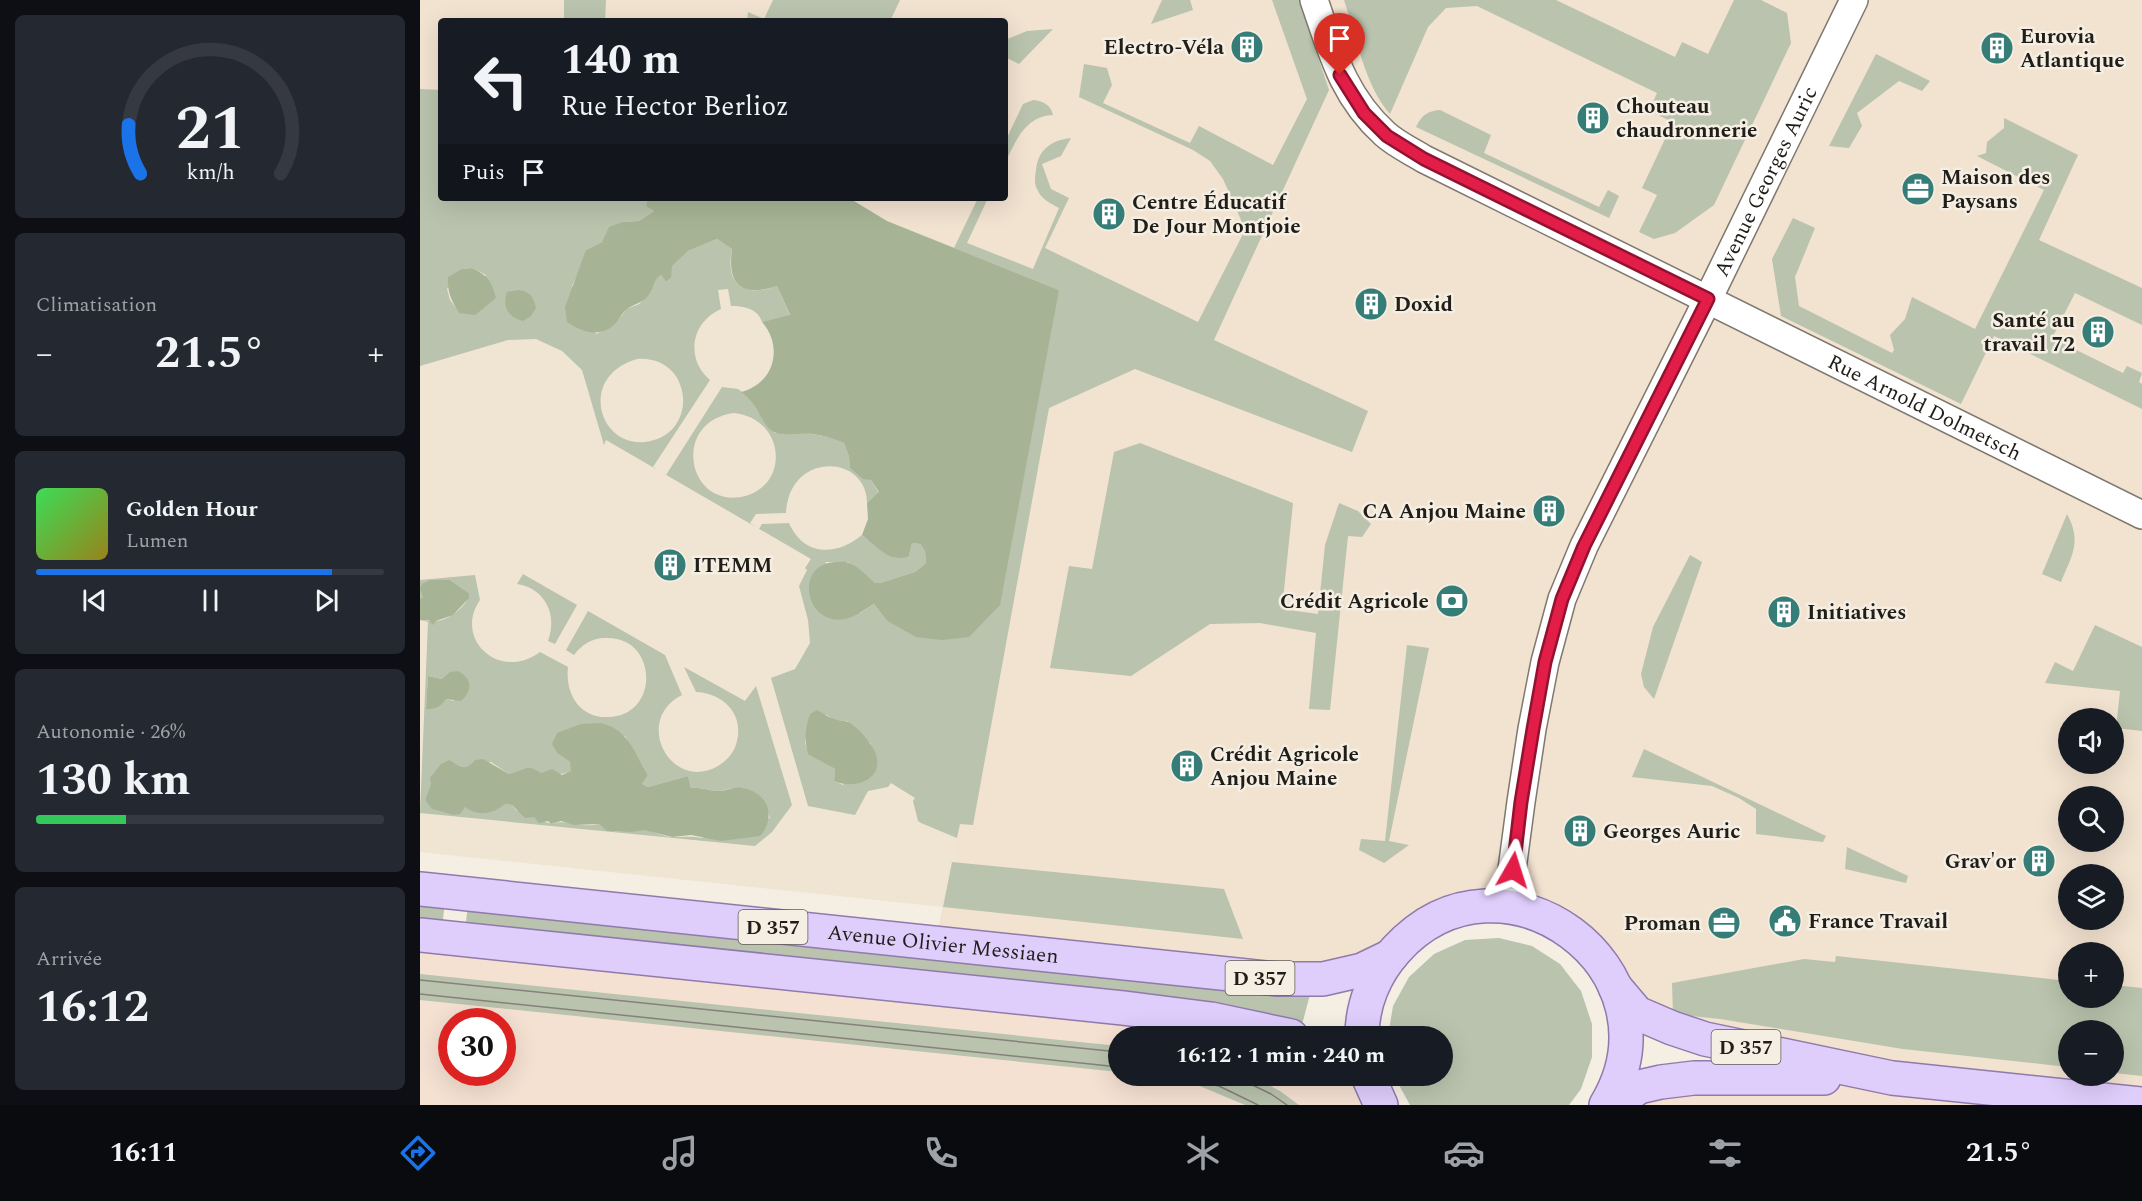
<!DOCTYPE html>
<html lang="fr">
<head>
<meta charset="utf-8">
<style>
	:root { --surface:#171b24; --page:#242831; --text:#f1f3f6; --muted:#9ea1a6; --line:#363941; --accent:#1a73e8 }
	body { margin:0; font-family:Spectral,serif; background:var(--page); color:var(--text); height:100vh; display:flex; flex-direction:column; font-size:22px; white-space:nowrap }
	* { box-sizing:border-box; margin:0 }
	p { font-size:20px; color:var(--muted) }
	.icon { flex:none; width:33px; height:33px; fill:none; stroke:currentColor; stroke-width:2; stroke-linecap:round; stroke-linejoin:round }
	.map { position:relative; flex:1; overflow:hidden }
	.drawer { display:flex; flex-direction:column; gap:15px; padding:15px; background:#0d0f14; width:420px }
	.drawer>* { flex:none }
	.top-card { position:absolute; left:18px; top:18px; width:570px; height:183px; border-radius:6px; box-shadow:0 6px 24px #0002; background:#171b24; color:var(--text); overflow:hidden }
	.buttons { position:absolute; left:1638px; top:708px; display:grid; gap:12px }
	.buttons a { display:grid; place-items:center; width:66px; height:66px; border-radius:50%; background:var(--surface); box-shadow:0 6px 24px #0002; font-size:30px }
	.speed { position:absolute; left:18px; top:1008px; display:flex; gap:12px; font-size:30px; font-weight:700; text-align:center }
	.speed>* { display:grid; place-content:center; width:78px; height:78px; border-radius:50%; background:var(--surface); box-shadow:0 6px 24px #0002; line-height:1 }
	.speed .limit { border:9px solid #d22; background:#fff; color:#111 }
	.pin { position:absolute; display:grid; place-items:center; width:51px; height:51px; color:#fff; margin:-62px -26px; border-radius:50% 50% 50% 0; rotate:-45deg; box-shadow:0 0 6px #0007 }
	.pin .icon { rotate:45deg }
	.me { position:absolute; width:66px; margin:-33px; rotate:6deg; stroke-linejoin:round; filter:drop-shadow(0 0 4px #0008) }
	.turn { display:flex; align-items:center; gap:21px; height:126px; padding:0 24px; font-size:27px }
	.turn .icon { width:78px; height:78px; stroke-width:2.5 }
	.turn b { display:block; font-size:42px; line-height:51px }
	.then { display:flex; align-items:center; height:57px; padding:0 24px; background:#0003; gap:12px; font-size:22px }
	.big { font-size:45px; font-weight:700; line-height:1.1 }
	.drawer .tile { flex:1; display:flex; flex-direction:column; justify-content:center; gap:9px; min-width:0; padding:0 21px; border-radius:9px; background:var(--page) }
	.drawer .dial { align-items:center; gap:0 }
	.dial svg { height:156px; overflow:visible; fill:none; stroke:var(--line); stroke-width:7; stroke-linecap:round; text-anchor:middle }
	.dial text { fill:var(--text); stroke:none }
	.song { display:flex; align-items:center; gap:18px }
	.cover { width:72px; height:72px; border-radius:9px; background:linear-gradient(135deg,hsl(130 70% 55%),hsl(50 70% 35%)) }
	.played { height:6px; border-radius:3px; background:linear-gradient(90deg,var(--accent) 85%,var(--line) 85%) }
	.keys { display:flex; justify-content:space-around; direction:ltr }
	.heat { display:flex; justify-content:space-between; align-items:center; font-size:33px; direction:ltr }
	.charge { height:9px; border-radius:4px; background:linear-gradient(90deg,#34c759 26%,var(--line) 0) }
	.trip { position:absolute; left:688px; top:1026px; width:345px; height:60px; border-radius:30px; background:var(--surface); box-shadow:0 6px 24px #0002; font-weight:700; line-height:60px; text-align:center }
	.tabs { display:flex; height:96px; justify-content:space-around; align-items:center; background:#090b0e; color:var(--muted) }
	.tabs .icon { width:42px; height:42px }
	.tabs .current { color:var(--accent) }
	.tabs b { font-size:27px; color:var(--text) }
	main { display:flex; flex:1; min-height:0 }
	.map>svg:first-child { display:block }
</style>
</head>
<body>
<main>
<section class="drawer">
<div class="tile dial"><svg viewBox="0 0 100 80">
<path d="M14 69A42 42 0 1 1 86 69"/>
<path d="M14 69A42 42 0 0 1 8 44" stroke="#1a73e8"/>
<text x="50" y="56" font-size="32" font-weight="700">21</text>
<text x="50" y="72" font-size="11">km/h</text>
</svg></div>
<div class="tile"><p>Climatisation</p>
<div class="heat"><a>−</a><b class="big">21.5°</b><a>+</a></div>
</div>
<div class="tile">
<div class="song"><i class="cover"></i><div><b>Golden Hour</b><p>Lumen</p></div></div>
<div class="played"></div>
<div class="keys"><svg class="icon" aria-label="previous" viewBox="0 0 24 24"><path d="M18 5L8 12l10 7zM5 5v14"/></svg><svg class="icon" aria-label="pause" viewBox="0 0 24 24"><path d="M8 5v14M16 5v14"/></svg><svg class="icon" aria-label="next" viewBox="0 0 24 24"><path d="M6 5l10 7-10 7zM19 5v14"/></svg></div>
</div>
<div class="tile"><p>Autonomie · 26%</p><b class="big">130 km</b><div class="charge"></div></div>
<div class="tile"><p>Arrivée</p><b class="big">16:12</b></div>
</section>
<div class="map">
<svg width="1722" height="1105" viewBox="0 0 1722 1105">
	<rect width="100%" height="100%" fill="#f5eee3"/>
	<g fill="#f5e1d2" fill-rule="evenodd">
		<path d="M 0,948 L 871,1036 L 699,1036 L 699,1076 L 948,1076 L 961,1105 L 0,1105 ZM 32,1022 L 82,1022 L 82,1072 L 32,1072 Z"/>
		<path d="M 1472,1078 L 1722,1105 L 1193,1105 L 1219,1087 Z"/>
	</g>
	<path fill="#f2e2d0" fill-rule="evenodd" d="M 0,0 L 1722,0 L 1722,1104 L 1252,1028 L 1178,957 L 1087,907 L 903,979 L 515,944 L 545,799 L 467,221 L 429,198 L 585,198 L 585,21 L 21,21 L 21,112 L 0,112 ZM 1648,718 L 1694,718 L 1694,764 L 1648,764 ZM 1648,796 L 1694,796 L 1694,842 L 1648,842 ZM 1648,874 L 1694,874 L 1694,920 L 1648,920 ZM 1648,952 L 1694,952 L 1694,998 L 1648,998 ZM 1648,1030 L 1694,1030 L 1694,1076 L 1648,1076 Z"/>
	<path fill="#f0e5d2" d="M 0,112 L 21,198 L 429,198 L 467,221 L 639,290 L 545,799 L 523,907 L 0,852 Z"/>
	<g fill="#b9c3ad" fill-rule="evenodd">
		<path d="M 144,0 L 186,0 L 185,21 L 144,21 Z"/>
		<path d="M 353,0 L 480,0 L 470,21 L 327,21 L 328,12 L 344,19 Z"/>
		<path d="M 742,0 L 770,0 L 773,10 L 731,24 Z"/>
		<path d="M 852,0 L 879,0 L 909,90 L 794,340 L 948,411 L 932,452 L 715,369 L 629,408 L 553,825 L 540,824 L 537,838 L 501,823 L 498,821 L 493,801 L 495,798 L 471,783 L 468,787 L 448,791 L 435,815 L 388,806 L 351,678 L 375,669 L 390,643 L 388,620 L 379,586 L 387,570 L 385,568 L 391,559 L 186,440 L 184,445 L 162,370 L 142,351 L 116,339 L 88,340 L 0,366 L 0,89 L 21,90 L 21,198 L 228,198 L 227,206 L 234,211 L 219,221 L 203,222 L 182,242 L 166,250 L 163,263 L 152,286 L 176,334 L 194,325 L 207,309 L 219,304 L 229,295 L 235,279 L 241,275 L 246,282 L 251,278 L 251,266 L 268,251 L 297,239 L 312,249 C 305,285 323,298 357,286 L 370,316 L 342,322 C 338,309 325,306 311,306 L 308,289 L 298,290 L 301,309 C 271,322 265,359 290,380 L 233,467 L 246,475 L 302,387 L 318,389 L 331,399 L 346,425 L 355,433 L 391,434 L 411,437 L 424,443 L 429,457 L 430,468 L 451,480 L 459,493 L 447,503 C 447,454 369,451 366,513 L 336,514 L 330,523 L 339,529 L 342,524 L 369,523 C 384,557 417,556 442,535 C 461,550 463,558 489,556 L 492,543 L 500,544 L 505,551 L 506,563 L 495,572 L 460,583 L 455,583 L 428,562 L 405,562 L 440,613 L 454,604 L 467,621 L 495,637 L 639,290 L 534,248 L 558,198 L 568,198 L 547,243 L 613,269 L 639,208 C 630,203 621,199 617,189 C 614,184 615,176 616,170 C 618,150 631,140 651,138 L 641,156 L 622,164 L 631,189 L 649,198 L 625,248 L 778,322 L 822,236 L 821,220 L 803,179 L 790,161 L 773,150 L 659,97 L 664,64 L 687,68 L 692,85 L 683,103 L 770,143 L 779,126 L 853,165 L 887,99 ZM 52,268 L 66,275 L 39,312 L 30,300 L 27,289 L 42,269 ZM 217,359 C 274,355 280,436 225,442 C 178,447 158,376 217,359 ZM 314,413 C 367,419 370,488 321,497 C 266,506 252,421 314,413 ZM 390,714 L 407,715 L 414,720 L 427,721 L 451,744 L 423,785 L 414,781 L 415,769 L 388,753 L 385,743 Z"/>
		<path d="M 924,0 L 1136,0 L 1255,57 L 1262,42 L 1288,54 L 1314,0 L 1341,0 L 1367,13 L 1371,43 L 1294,205 L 1255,233 L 1234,239 L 1219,232 L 1237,195 L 1222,188 L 1253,122 L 1229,111 L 1237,93 L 1057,6 L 1026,8 L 1008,27 L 970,114 C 945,86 936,36 924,0 Z"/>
		<path d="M 633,29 L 599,64 L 585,57 L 585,40 L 607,31 Z"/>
		<path d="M 1456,54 L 1510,81 L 1502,91 L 1479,81 L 1437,113 L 1442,126 L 1429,148 L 1409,146 Z"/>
		<path d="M 613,100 C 623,101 631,105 633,115 C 605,116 596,141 585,163 L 585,142 L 603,104 Z"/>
		<path d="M 1020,110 L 1071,135 L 1064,153 L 1179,207 L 1188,190 L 1199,196 L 1189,218 L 996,127 C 1002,115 1007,111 1020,110 Z"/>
		<path d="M 1584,118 L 1658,155 L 1619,240 L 1722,288 L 1722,325 L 1655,293 L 1632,338 L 1703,373 L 1707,366 L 1722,373 L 1719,382 L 1722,384 L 1722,409 L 1574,336 L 1541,404 L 1361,316 L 1352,259 L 1373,218 L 1395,228 L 1375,277 L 1379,306 L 1472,353 L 1474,350 L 1470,335 L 1485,319 L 1492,297 L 1555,329 L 1624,190 L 1557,156 L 1566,153 L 1567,142 L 1584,128 Z"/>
		<path d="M 720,443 L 873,503 L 862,609 L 898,614 L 905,545 L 919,503 L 938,511 L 951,524 L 942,537 L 928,536 L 910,710 L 889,709 L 896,633 L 840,623 L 790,624 L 711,676 L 630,668 L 649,566 L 672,569 L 694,452 Z"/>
		<path d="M 1647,514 C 1662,542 1652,555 1641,582 L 1622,574 Z"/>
		<path d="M 1270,555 L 1282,562 L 1234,699 L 1224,687 L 1221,674 L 1233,627 Z"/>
		<path d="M 103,574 L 157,605 L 135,644 L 128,641 C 138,615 125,588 97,584 Z"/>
		<path d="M 55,575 L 60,600 C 33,639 80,682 120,652 L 148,667 C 145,693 159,718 188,717 C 241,716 238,635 185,638 C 172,638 161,645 154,655 L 146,650 L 168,611 L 245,655 L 262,695 C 212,720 251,793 298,766 C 308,760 315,751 317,741 C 324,713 302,693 276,692 L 264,667 L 325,701 L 336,686 L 372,805 L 352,832 L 335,846 L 0,813 L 8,622 L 0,620 C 5,620 10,621 16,621 C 28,621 49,605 49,593 L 30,580 L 10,580 L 3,597 L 0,599 L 0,580 ZM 8,676 L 22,679 L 34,701 L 26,699 L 6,709 ZM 205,736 L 228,775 L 222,784 L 228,787 L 268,776 L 271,788 C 282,787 290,791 299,791 C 304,791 308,788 313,788 C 336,790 344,798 350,818 L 282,838 C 272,836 264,837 253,837 C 243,837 234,831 225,830 C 207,829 193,837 179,824 C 159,829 149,818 131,824 L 96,810 L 92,805 L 85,804 L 70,812 L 45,807 L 33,815 L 13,809 L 5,800 L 11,783 L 34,763 C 45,771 59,765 71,762 L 89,774 L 106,768 L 112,768 C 123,776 140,776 152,771 L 150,762 L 138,754 Z"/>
		<path d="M 1675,625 L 1722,647 L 1722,731 L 1696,728 L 1700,691 L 1625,683 L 1635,662 L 1653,671 Z"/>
		<path d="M 987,645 L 1009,648 L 969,841 L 989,845 L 964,863 L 939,850 L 941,839 L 965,841 Z"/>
		<path d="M 1224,749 L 1406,836 L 1403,842 L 1336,834 L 1336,809 L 1319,798 L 1292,786 L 1212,777 Z"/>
		<path d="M 1427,847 L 1488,876 L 1486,883 L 1425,869 Z"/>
		<path d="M 532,862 L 804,889 L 823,939 L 523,907 Z"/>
		<path d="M 0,898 L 25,900 L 22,929 L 0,927 Z"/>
		<path d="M 48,903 L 892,987 L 880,1032 L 45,932 Z"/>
		<path d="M 1079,938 L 1112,946 L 1140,964 L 1161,991 L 1172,1024 L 1172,1057 L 1161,1089 L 1149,1105 L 990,1105 L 974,1076 L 1023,1076 L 1023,1036 L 968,1036 L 973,1006 L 989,977 L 1014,954 L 1045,940 Z"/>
		<path d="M 1416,956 L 1648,981 L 1648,998 L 1694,998 L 1694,985 L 1722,988 L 1722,1076 L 1694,1073 L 1694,1030 L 1648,1030 L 1648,1067 L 1483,1049 L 1300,1019 L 1253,1014 L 1252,983 L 1384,959 L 1415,962 Z"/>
		<path d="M 0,974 L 699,1046 L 699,1072 L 0,1000 Z"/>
		<path d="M 729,1076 L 832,1076 L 860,1091 L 879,1105 L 825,1105 L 775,1084 Z"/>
	</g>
	<g fill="#a6b495">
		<path d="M 228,198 L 429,198 L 467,221 L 639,290 L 580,605 L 549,637 L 522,640 L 495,637 L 467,621 L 454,604 C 445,609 435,617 425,619 C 384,626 374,563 416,562 C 420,562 425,561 429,563 C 439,567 447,576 455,583 L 460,583 L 495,572 L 506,563 L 505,551 L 500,544 L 492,543 L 489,556 C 470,564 456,546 442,535 L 448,519 L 447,503 L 459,492 L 451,480 L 443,479 L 430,468 L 429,457 L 424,443 C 413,438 403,435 392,434 C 382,433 361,436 354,432 C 340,425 340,404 321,392 C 354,384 364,347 342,322 L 370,315 L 357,286 C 322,297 307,286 312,249 L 297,239 L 268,251 L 252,266 L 251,278 L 246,282 L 241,275 C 233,280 234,287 229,295 C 223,303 213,304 206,310 C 201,314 199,321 194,325 C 178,338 163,332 147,322 L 145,307 L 166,250 L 182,242 L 189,227 L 203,222 L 219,221 L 234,211 L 226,206 Z"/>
		<path d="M 52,268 C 68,276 71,280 76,298 L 55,315 L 39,313 C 31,300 27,292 28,277 L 42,269 Z"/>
		<path d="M 99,290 C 110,292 113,296 116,308 L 111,316 L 103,321 C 88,317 82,307 87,292 Z"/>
		<path d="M 10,580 L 30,580 L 49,593 L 49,598 L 33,615 L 16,621 L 13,625 L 9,620 L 0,620 L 0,599 L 3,597 L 0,589 L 2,584 Z"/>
		<path d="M 38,671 C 52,678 53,691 41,701 L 26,699 C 20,707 16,709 6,709 L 8,676 L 22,679 L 30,672 Z"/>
		<path d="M 397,710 C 403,713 408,717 414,719 C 418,721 424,720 428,722 C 435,725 447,738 451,745 C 471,774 440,792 414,781 L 415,769 L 388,754 C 384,740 385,728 390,714 Z"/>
		<path d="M 180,723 C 209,729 214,753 228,775 L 222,784 L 228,787 L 268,776 L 271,788 C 281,787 289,791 299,791 C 307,791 314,786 322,788 C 348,792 357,817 340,836 L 301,841 L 271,835 L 252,837 L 224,830 L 211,832 L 187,831 L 179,824 L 154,825 L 141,821 L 131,824 L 128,821 L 119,823 L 114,817 L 105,818 L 92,805 L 85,804 C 73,814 58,817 45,807 L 40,814 L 33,815 L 12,809 L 5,800 L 11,783 L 10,778 L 21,764 L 29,760 C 40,766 46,772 55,760 L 63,759 L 89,774 L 106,768 L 112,768 L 122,773 L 132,769 L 142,775 L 151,771 L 150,762 L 138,754 L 132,744 L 137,733 L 161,724 Z"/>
	</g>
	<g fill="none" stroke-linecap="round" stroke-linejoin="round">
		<g stroke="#7e786e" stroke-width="30">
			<g id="street">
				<path id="s1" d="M 894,0 C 912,52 923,96 965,134 C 976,144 991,151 1004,159 L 1722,515"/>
				<path id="s2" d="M 1087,907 L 1101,802 L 1112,729 L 1125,662 L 1142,599 L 1164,546 L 1288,299 L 1434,0"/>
			</g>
		</g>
		<g stroke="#8f7aab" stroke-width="36">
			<g id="primary">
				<path id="s3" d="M 0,889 L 857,979 L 903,979 L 942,970 L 971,956"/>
				<path d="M 0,935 L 703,1008 L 791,1019 L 871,1036"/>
				<path d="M 1195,987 L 1217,1013 L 1252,1028 L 1285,1039 L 1472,1078 L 1722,1104"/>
				<path d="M 942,1036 C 942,1004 955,973 976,950 C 1082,833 1267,970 1186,1105"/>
				<path d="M 948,1076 L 961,1105"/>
				<path d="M 1193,1105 L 1219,1087 L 1241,1082 L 1274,1078 L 1404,1078"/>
			</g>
		</g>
		<use href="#street" stroke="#fff" stroke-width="27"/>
		<use href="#primary" stroke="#dfcdfb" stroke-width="33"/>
		<g stroke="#86817a" stroke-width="1.5">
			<path d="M 0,980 L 699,1052"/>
			<path d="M 0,994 L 699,1067"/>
			<path d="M 755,1076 L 799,1086 L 838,1105"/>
			<path d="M 814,1076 L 851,1094 L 867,1105"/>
		</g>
	</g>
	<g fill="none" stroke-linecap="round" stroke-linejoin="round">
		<g stroke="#92132f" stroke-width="15">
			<path id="route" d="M 920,75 L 944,113 L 967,136 L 1004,159 L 1288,299 L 1164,546 L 1142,599 L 1125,662 L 1113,729 L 1101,802 L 1093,870"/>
		</g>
		<use href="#route" stroke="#e11d48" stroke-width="10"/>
	</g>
	<defs>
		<g id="building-disc" transform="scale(1.725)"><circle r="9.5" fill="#367d77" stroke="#f5eee3"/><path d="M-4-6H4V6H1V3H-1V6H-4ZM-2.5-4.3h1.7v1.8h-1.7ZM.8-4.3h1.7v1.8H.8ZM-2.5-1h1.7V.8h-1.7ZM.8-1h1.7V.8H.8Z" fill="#fff"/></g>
		<g id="office-disc" transform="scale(1.725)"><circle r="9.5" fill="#367d77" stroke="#f5eee3"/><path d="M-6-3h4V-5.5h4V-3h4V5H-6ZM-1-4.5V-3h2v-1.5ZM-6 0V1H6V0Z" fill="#fff"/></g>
		<g id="bank-disc" transform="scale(1.725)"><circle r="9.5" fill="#367d77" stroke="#f5eee3"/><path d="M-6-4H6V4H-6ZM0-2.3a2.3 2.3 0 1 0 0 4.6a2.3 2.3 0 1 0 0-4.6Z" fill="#fff"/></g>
		<g id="civic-disc" transform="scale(1.725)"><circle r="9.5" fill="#367d77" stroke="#f5eee3"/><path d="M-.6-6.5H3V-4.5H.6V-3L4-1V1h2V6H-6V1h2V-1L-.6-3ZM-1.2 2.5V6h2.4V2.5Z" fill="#fff"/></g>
	</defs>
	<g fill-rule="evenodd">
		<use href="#building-disc" x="827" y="47"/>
		<use href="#building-disc" x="1577" y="48"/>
		<use href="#building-disc" x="1173" y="118"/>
		<use href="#office-disc" x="1498" y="189"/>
		<use href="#building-disc" x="689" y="214"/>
		<use href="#building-disc" x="951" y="304"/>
		<use href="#building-disc" x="1678" y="332"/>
		<use href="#building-disc" x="1129" y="511"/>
		<use href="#building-disc" x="250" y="565"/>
		<use href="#bank-disc" x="1032" y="601"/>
		<use href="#building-disc" x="1364" y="612"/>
		<use href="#building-disc" x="767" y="766"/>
		<use href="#building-disc" x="1160" y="831"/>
		<use href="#building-disc" x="1619" y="861"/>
		<use href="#civic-disc" x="1365" y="921"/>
		<use href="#office-disc" x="1304" y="923"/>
	</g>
	<g text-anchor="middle" stroke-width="5" stroke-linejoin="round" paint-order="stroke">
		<g fill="#f5eee3" stroke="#615c56" stroke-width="1.5">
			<rect x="318.5" y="910" width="69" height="34" rx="4.5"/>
			<rect x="805.5" y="961" width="69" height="34" rx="4.5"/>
			<rect x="1291.5" y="1030" width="69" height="34" rx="4.5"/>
		</g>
		<g font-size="20" font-weight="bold" fill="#211e1a">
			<text x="353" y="934">D 357</text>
			<text x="840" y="985">D 357</text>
			<text x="1326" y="1054">D 357</text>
		</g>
		<g font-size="21" font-weight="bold" fill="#211e1a" stroke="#f5eee3" text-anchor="start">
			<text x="1600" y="43">Eurovia<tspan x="1600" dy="24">Atlantique</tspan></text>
			<text x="804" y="54" text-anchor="end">Electro-Véla</text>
			<text x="1196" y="113">Chouteau<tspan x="1196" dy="24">chaudronnerie</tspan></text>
			<text x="1521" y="184">Maison des<tspan x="1521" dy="24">Paysans</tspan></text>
			<text x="712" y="209">Centre Éducatif<tspan x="712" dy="24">De Jour Montjoie</tspan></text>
			<text x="974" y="311">Doxid</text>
			<text x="1655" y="327" text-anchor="end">Santé au<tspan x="1655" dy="24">travail 72</tspan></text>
			<text x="1106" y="518" text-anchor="end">CA Anjou Maine</text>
			<text x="273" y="572">ITEMM</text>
			<text x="1009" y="608" text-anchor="end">Crédit Agricole</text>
			<text x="1387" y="619">Initiatives</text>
			<text x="790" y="761">Crédit Agricole<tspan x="790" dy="24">Anjou Maine</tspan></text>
			<text x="1183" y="838">Georges Auric</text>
			<text x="1596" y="868" text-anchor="end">Grav'or</text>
			<text x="1388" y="928">France Travail</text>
			<text x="1281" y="930" text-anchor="end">Proman</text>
		</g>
		<g font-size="21" fill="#211e1a" stroke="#f5eee3">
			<text dy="7" stroke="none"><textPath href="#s2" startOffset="778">Avenue Georges Auric</textPath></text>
			<text dy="7" stroke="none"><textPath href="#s1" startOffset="759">Rue Arnold Dolmetsch</textPath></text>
			<text dy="7" stroke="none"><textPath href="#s3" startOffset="526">Avenue Olivier Messiaen</textPath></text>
		</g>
	</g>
</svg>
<div class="buttons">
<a><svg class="icon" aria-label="sound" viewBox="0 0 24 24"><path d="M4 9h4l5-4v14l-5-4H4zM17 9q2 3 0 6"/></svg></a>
<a><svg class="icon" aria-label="search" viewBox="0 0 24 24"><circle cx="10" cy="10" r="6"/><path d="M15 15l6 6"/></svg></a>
<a><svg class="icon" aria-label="layers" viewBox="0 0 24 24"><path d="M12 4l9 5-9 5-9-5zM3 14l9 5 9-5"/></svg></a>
<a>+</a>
<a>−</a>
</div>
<div class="speed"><div class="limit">30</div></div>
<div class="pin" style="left:920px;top:75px;background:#d93025"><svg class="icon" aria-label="arrive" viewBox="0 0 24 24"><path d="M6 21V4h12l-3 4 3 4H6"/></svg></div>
<svg class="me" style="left:1093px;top:870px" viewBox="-20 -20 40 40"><path d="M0-17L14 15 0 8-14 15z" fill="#e11d48" stroke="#fff" stroke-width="4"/></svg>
<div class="trip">16:12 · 1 min · 240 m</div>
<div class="top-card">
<div class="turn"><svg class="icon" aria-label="left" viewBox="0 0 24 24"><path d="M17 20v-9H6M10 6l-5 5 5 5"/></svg><div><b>140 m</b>Rue Hector Berlioz</div></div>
<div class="then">Puis<svg class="icon" aria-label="arrive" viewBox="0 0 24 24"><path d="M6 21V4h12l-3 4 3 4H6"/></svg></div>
</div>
</div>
</main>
<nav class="tabs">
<b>16:11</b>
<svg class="icon current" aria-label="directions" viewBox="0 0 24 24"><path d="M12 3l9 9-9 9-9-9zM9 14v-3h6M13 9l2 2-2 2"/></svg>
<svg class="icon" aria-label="music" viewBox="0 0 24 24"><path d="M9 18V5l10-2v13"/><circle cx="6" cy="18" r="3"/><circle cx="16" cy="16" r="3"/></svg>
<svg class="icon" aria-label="phone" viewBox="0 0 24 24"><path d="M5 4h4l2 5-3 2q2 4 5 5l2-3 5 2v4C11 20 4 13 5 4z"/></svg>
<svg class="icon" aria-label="climate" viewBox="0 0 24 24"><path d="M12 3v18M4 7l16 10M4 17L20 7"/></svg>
<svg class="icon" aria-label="car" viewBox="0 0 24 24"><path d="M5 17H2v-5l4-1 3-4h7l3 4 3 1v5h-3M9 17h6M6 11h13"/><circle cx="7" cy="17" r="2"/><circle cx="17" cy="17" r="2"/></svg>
<svg class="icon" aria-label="filters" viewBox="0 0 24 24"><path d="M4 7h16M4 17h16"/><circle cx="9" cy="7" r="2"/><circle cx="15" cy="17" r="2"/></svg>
<b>21.5°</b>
</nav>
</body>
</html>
